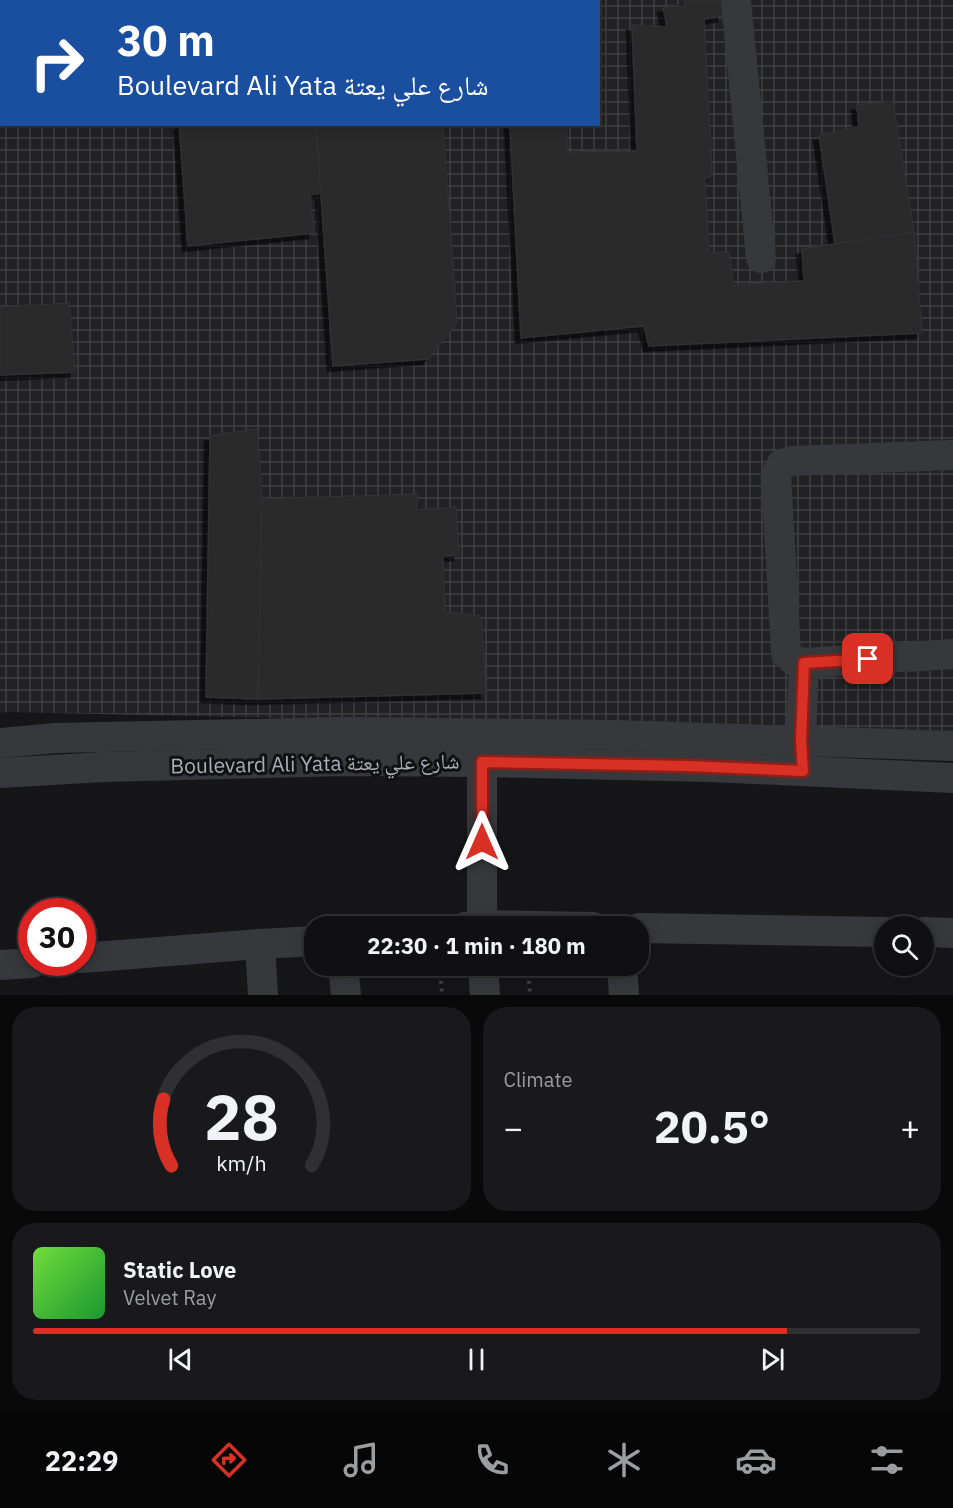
<!DOCTYPE html>
<html lang="en">
<head>
<meta charset="utf-8">
<style>
	:root { --surface:#101012; --page:#19191b; --text:#f1f3f6; --muted:#9c9d9f; --line:#303032; --accent:#d93025 }
	body { margin:0; font-family:"IBM Plex Sans","Noto Naskh Arabic",sans-serif; background:var(--page); color:var(--text); height:100vh; display:flex; flex-direction:column; font-size:22px; white-space:nowrap }
	* { box-sizing:border-box; margin:0 }
	p { font-size:20px; color:var(--muted) }
	.icon { flex:none; width:33px; height:33px; fill:none; stroke:currentColor; stroke-width:2; stroke-linecap:round; stroke-linejoin:round }
	.map { position:relative; height:995px; overflow:hidden }
	.drawer { display:flex; flex-direction:column; gap:12px; padding:12px; background:#09090a; flex:1 }
	.drawer>* { flex:none }
	.guide { position:absolute; left:0px; top:0px; width:600px; height:126px; box-shadow:0 3px 15px #0003,0 0 0 2px var(--line); background:#1a4fa0; color:#fff; overflow:hidden }
	.tools { position:absolute; left:874px; top:916px; display:grid; gap:12px }
	.tools a { display:grid; place-items:center; width:60px; height:60px; border-radius:50%; background:var(--surface); box-shadow:0 3px 15px #0003,0 0 0 2px var(--line); font-size:30px }
	.speed { position:absolute; left:18px; top:898px; display:flex; gap:12px; font-size:30px; font-weight:700; text-align:center }
	.speed>* { display:grid; place-content:center; width:78px; height:78px; border-radius:50%; background:var(--surface); box-shadow:0 3px 15px #0003,0 0 0 2px var(--line); line-height:1 }
	.speed .limit { border:9px solid #d22; background:#fff; color:#111 }
	.pin { position:absolute; display:grid; place-items:center; width:51px; height:51px; color:#fff; margin:-26px; border-radius:12px; box-shadow:0 3px 9px #0006 }
	.me { position:absolute; width:66px; margin:-33px; rotate:0deg; stroke-linejoin:round; filter:drop-shadow(0 0 4px #0008) }
	.turn { display:flex; align-items:center; gap:21px; height:126px; padding:0 18px; font-size:27px }
	.turn .icon { width:78px; height:78px; stroke-width:2.5 }
	.turn b { display:block; font-size:42px; line-height:51px }
	.big { font-size:45px; font-weight:700; line-height:1.1 }
	.drawer .widget { flex:1; display:flex; flex-direction:column; justify-content:center; gap:9px; min-width:0; padding:0 21px; border-radius:24px; background:var(--page) }
	.drawer .dial { align-items:center; gap:0 }
	.dial svg { height:156px; overflow:visible; fill:none; stroke:var(--line); stroke-width:7; stroke-linecap:round; text-anchor:middle }
	.dial text { fill:var(--text); stroke:none }
	.song { display:flex; align-items:center; gap:18px }
	.cover { width:72px; height:72px; border-radius:9px; background:linear-gradient(135deg,hsl(100 70% 55%),hsl(130 70% 35%)) }
	.played { height:6px; border-radius:3px; background:linear-gradient(90deg,var(--accent) 85%,var(--line) 85%) }
	.keys { display:flex; justify-content:space-around; direction:ltr }
	.heat { display:flex; justify-content:space-between; align-items:center; font-size:33px; direction:ltr }
	.drawer .tiles { flex:1; display:grid; gap:12px; grid-template-columns:1fr 1fr }
	.widget:last-child { grid-column:span 2 }
	.trip { position:absolute; left:304px; top:916px; width:345px; height:60px; border-radius:24px; background:var(--surface); box-shadow:0 3px 15px #0003,0 0 0 2px var(--line); font-weight:700; line-height:60px; text-align:center }
	.tabs { display:flex; height:96px; justify-content:space-around; align-items:center; background:#060607; color:var(--muted) }
	.tabs .icon { width:42px; height:42px }
	.tabs .on { color:var(--accent) }
	.tabs b { font-size:27px; color:var(--text) }
	.map>svg:first-child { display:block }
</style>
</head>
<body>
<div class="map">
<svg width="953" height="995" viewBox="0 0 953 995">
	<defs>
		<pattern id="industrial-grid" width="8" height="8" patternUnits="userSpaceOnUse" patternTransform="scale(1.5)"><rect width="8" height="8" fill="#222224"/><path d="M0 4h8M4 0v8" fill="none" stroke="#3f3f42"/></pattern>
		<filter id="shadow"><feDropShadow dx="-5.5" dy="5.5" stdDeviation="0" flood-color="#0009"/></filter>
	</defs>
	<rect width="100%" height="100%" fill="#161618"/>
	<path fill="url(#industrial-grid)" fill-rule="evenodd" d="M 0,0 L 953,0 L 953,733 L 7,712 L 0,713 ZM 2,2 L 598,2 L 598,124 L 2,124 Z"/>
	<g fill="#29292b" stroke="#303033" stroke-width="1.5" filter="url(#shadow)">
		<path d="M 503,0 L 599,0 L 600,27 L 598,27 L 598,2 L 503,2 Z"/>
		<path d="M 684,0 L 722,0 L 723,16 L 704,19 L 712,176 L 705,178 L 709,253 L 729,252 L 733,285 L 804,281 L 802,249 L 914,232 L 922,333 L 649,346 L 644,326 L 521,338 L 510,124 L 566,124 L 568,152 L 637,151 L 632,25 L 667,27 L 663,7 L 685,6 Z"/>
		<path d="M 893,101 L 914,232 L 835,244 L 819,135 L 859,127 L 857,105 Z"/>
		<path d="M 179,124 L 316,124 L 321,193 L 310,195 L 314,233 L 188,246 Z"/>
		<path d="M 316,124 L 443,124 L 457,323 L 428,359 L 333,366 Z"/>
		<path d="M 69,303 L 75,372 L 0,375 L 0,307 Z"/>
		<path d="M 257,429 L 262,499 L 258,699 L 206,697 L 210,436 Z"/>
		<path d="M 418,494 L 416,510 L 456,507 L 459,555 L 443,556 L 445,612 L 481,616 L 486,693 L 258,699 L 262,499 Z"/>
	</g>
	<g fill="none" stroke-linecap="round" stroke-linejoin="round">
		<g stroke="#3d3f43" stroke-width="4" stroke-dasharray="3 4.5" stroke-linecap="butt">
			<path d="M 440,966 L 442,995"/>
			<path d="M 528,966 L 530,995"/>
		</g>
		<g stroke="#37383c" stroke-width="30">
			<path d="M 736,0 L 761,258"/>
			<path d="M 953,455 L 791,461 L 781,465 L 776,475 L 786,653 L 793,660 L 804,663 L 953,654"/>
			<path d="M 0,743 L 56,738 L 102,737 L 346,732 L 616,735 L 953,746"/>
			<path d="M 802,762 L 801,742 L 804,663"/>
			<path d="M 0,773 L 103,767 L 345,761 L 482,762 L 710,767 L 953,778"/>
			<path d="M 465,927 L 481,925 L 593,927"/>
			<path d="M 482,927 L 482,762"/>
			<path d="M 639,928 L 885,932"/>
			<path d="M 924,932 L 953,933"/>
			<path d="M 260,944 L 263,995"/>
			<path d="M 82,958 L 260,944 L 315,941"/>
			<path d="M 0,965 L 32,963"/>
			<path d="M 343,966 L 346,995"/>
			<path d="M 483,966 L 485,995"/>
			<path d="M 622,966 L 624,995"/>
		</g>
	</g>
	<g fill="none" stroke-linecap="round" stroke-linejoin="round">
		<g stroke="#8d1f18" stroke-width="15">
			<path id="route" d="M 482,842 L 482,762 L 687,766 L 803,771 L 801,742 L 804,663 L 868,659"/>
		</g>
		<use href="#route" stroke="#d93025" stroke-width="10"/>
	</g>
	<g text-anchor="middle" stroke-width="6" stroke-linejoin="round" paint-order="stroke">
		<g font-size="21" fill="#a9adb7" stroke="#111113">
			<text transform="translate(315 764) rotate(-1)" y="7">Boulevard Ali Yata شارع علي يعتة</text>
		</g>
	</g>
</svg>
<div class="tools">
<a><svg class="icon" aria-label="search" viewBox="0 0 24 24"><circle cx="10" cy="10" r="6"/><path d="M15 15l6 6"/></svg></a>
</div>
<div class="speed"><div class="limit">30</div></div>
<div class="pin" style="left:868px;top:659px;background:#d93025"><svg class="icon" aria-label="arrive" viewBox="0 0 24 24"><path d="M6 21V4h12l-3 4 3 4H6"/></svg></div>
<svg class="me" style="left:482px;top:842px" viewBox="-20 -20 40 40"><path d="M0-17L14 15 0 8-14 15z" fill="#d93025" stroke="#fff" stroke-width="4"/></svg>
<div class="trip">22:30 · 1 min · 180 m</div>
<div class="guide">
<div class="turn"><svg class="icon" aria-label="right" viewBox="0 0 24 24"><path d="M7 20v-9h11M14 6l5 5-5 5"/></svg><div><b>30 m</b>Boulevard Ali Yata شارع علي يعتة</div></div>
</div>
</div>
<section class="drawer">
<div class="tiles">
<div class="widget dial"><svg viewBox="0 0 100 80">
<path d="M14 69A42 42 0 1 1 86 69"/>
<path d="M14 69A42 42 0 0 1 10 35" stroke="#d93025"/>
<text x="50" y="56" font-size="32" font-weight="700">28</text>
<text x="50" y="72" font-size="11">km/h</text>
</svg></div>
<div class="widget"><p>Climate</p>
<div class="heat"><a>−</a><b class="big">20.5°</b><a>+</a></div>
</div>
<div class="widget">
<div class="song"><i class="cover"></i><div><b>Static Love</b><p>Velvet Ray</p></div></div>
<div class="played"></div>
<div class="keys"><svg class="icon" aria-label="previous" viewBox="0 0 24 24"><path d="M18 5L8 12l10 7zM5 5v14"/></svg><svg class="icon" aria-label="pause" viewBox="0 0 24 24"><path d="M8 5v14M16 5v14"/></svg><svg class="icon" aria-label="next" viewBox="0 0 24 24"><path d="M6 5l10 7-10 7zM19 5v14"/></svg></div>
</div>
</div>
</section>
<nav class="tabs">
<b>22:29</b>
<svg class="icon on" aria-label="directions" viewBox="0 0 24 24"><path d="M12 3l9 9-9 9-9-9zM9 14v-3h6M13 9l2 2-2 2"/></svg>
<svg class="icon" aria-label="music" viewBox="0 0 24 24"><path d="M9 18V5l10-2v13"/><circle cx="6" cy="18" r="3"/><circle cx="16" cy="16" r="3"/></svg>
<svg class="icon" aria-label="phone" viewBox="0 0 24 24"><path d="M5 4h4l2 5-3 2q2 4 5 5l2-3 5 2v4C11 20 4 13 5 4z"/></svg>
<svg class="icon" aria-label="climate" viewBox="0 0 24 24"><path d="M12 3v18M4 7l16 10M4 17L20 7"/></svg>
<svg class="icon" aria-label="car" viewBox="0 0 24 24"><path d="M5 17H2v-5l4-1 3-4h7l3 4 3 1v5h-3M9 17h6M6 11h13"/><circle cx="7" cy="17" r="2"/><circle cx="17" cy="17" r="2"/></svg>
<svg class="icon" aria-label="filters" viewBox="0 0 24 24"><path d="M4 7h16M4 17h16"/><circle cx="9" cy="7" r="2"/><circle cx="15" cy="17" r="2"/></svg>
</nav>
</body>
</html>
